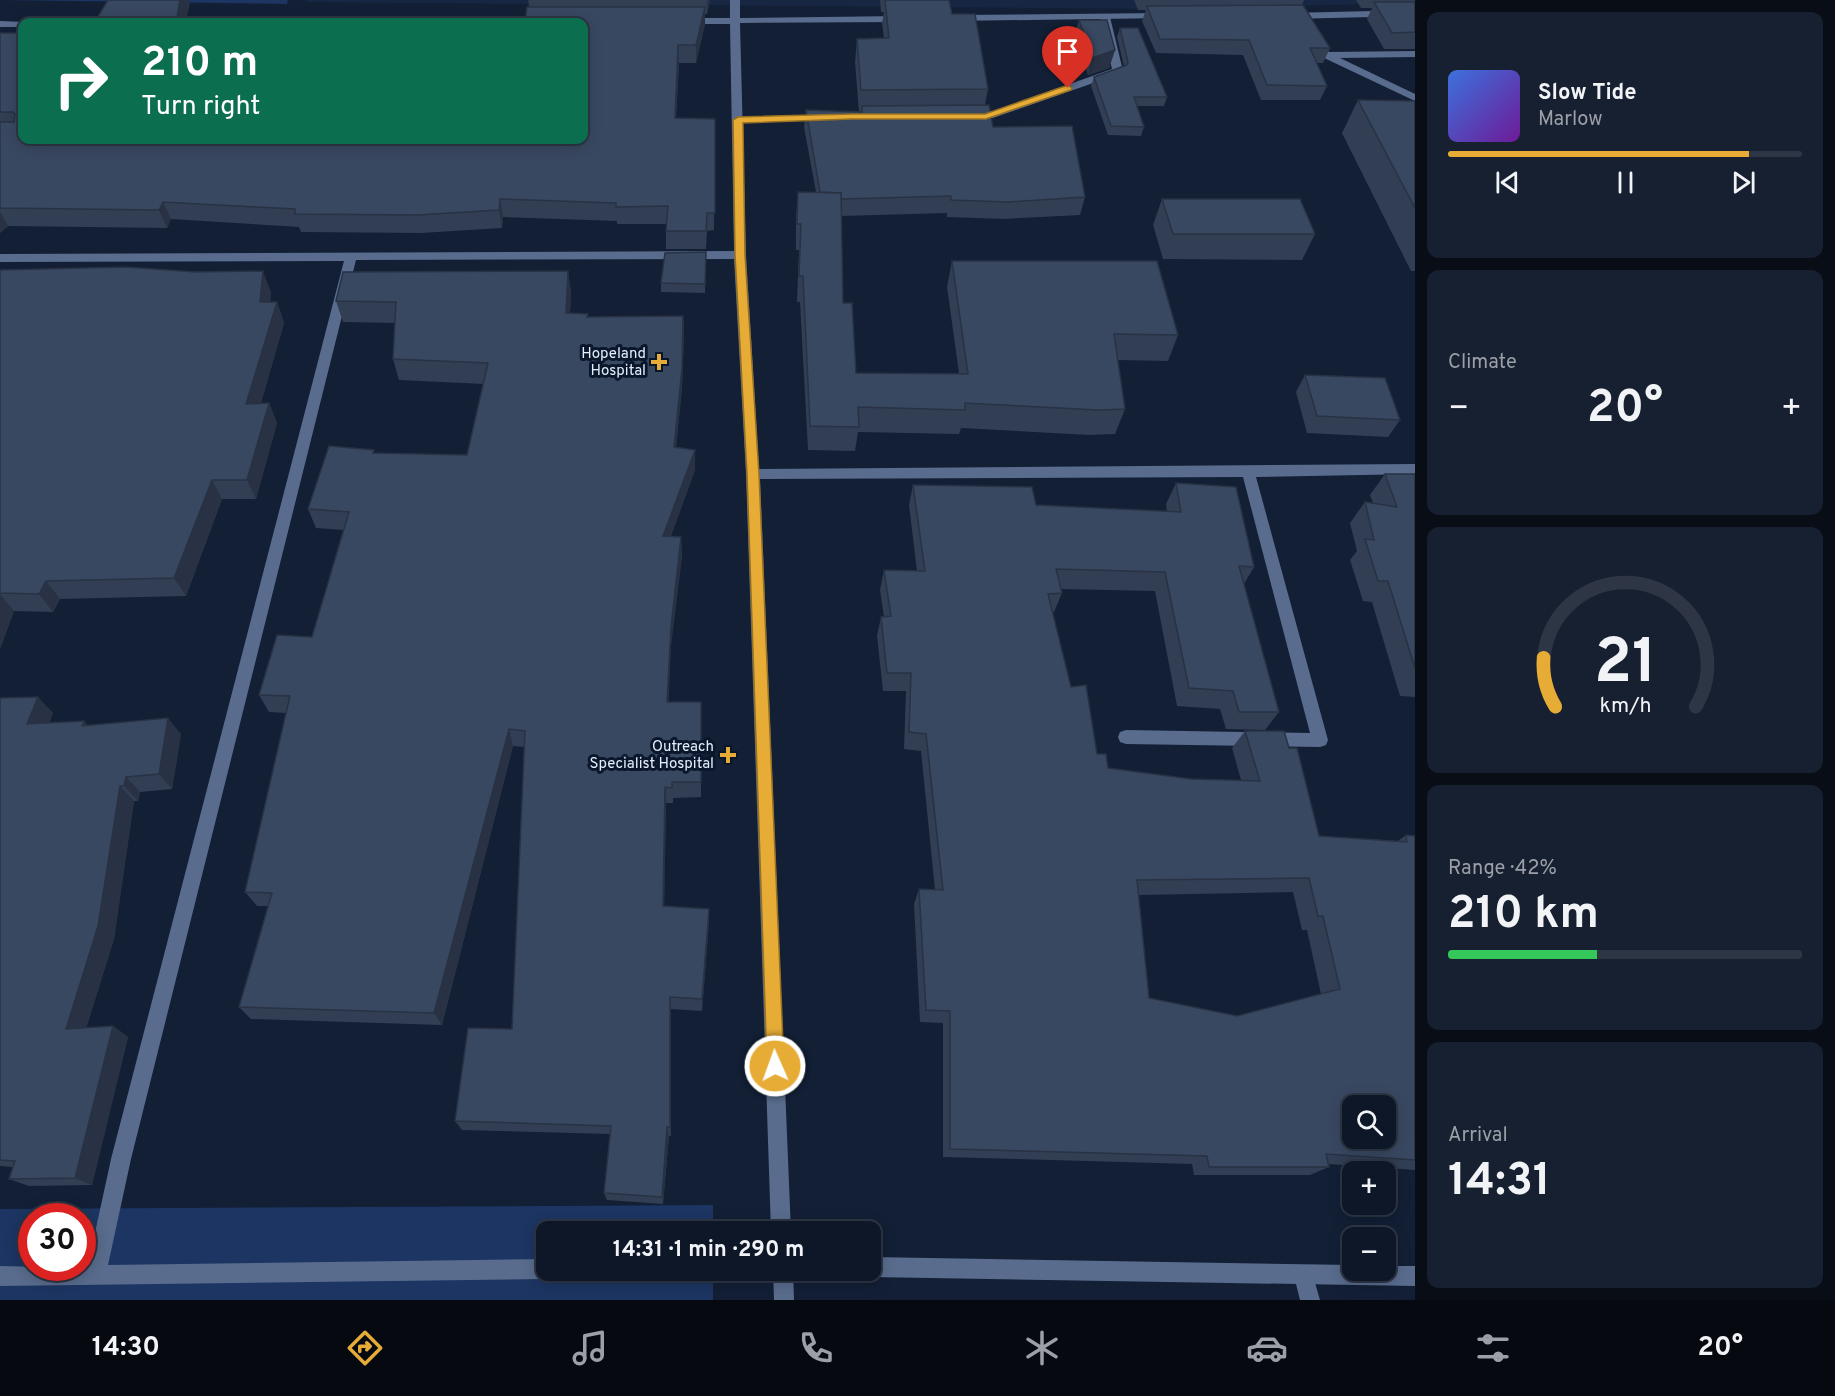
<!DOCTYPE html>
<html lang="en">
<head>
<meta charset="utf-8">
<style>
	:root { --surface:#0e1728; --page:#172030; --text:#f1f3f6; --muted:#9b9fa8; --line:#2e3645; --accent:#e6ac36 }
	body { margin:0; font-family:Overpass,sans-serif; background:var(--page); color:var(--text); height:100vh; display:flex; flex-direction:column; font-size:22px; white-space:nowrap }
	* { box-sizing:border-box; margin:0 }
	p { font-size:20px; color:var(--muted) }
	.icon { flex:none; width:33px; height:33px; fill:none; stroke:currentColor; stroke-width:2; stroke-linecap:round; stroke-linejoin:round }
	.map { position:relative; flex:1; overflow:hidden }
	.details { display:flex; flex-direction:column; gap:12px; padding:12px; background:#080d16; width:420px }
	.details>* { flex:none }
	.hud { position:absolute; left:18px; top:18px; width:570px; height:126px; border-radius:12px; box-shadow:0 3px 15px #0003,0 0 0 2px var(--line); background:#0b6e4f; color:#fff; overflow:hidden }
	.buttons { position:absolute; left:1342px; top:1095px; display:grid; gap:12px }
	.buttons a { display:grid; place-items:center; width:54px; height:54px; border-radius:12px; background:var(--surface); box-shadow:0 3px 15px #0003,0 0 0 2px var(--line); font-size:30px }
	.speed { position:absolute; left:18px; top:1203px; display:flex; gap:12px; font-size:30px; font-weight:700; text-align:center }
	.speed>* { display:grid; place-content:center; width:78px; height:78px; border-radius:50%; background:var(--surface); box-shadow:0 3px 15px #0003,0 0 0 2px var(--line); line-height:1 }
	.speed .limit { border:9px solid #d22; background:#fff; color:#111 }
	.pin { position:absolute; display:grid; place-items:center; width:51px; height:51px; color:#fff; margin:-62px -26px; border-radius:50% 50% 50% 0; rotate:-45deg; box-shadow:0 0 6px #0007 }
	.pin .icon { rotate:45deg }
	.me { position:absolute; width:66px; margin:-33px; rotate:358deg; stroke-linejoin:round; filter:drop-shadow(0 0 4px #0008) }
	.turn { display:flex; align-items:center; gap:21px; height:126px; padding:0 24px; font-size:27px }
	.turn .icon { width:78px; height:78px; stroke-width:2.5 }
	.turn b { display:block; font-size:42px; line-height:51px }
	.big { font-size:45px; font-weight:700; line-height:1.1 }
	.details .card { flex:1; display:flex; flex-direction:column; justify-content:center; gap:9px; min-width:0; padding:0 21px; border-radius:12px; background:var(--page) }
	.details .dial { align-items:center; gap:0 }
	.dial svg { height:156px; overflow:visible; fill:none; stroke:var(--line); stroke-width:7; stroke-linecap:round; text-anchor:middle }
	.dial text { fill:var(--text); stroke:none }
	.song { display:flex; align-items:center; gap:18px }
	.cover { width:72px; height:72px; border-radius:9px; background:linear-gradient(135deg,hsl(220 70% 55%),hsl(280 70% 35%)) }
	.played { height:6px; border-radius:3px; background:linear-gradient(90deg,var(--accent) 85%,var(--line) 85%) }
	.keys { display:flex; justify-content:space-around; direction:ltr }
	.heat { display:flex; justify-content:space-between; align-items:center; font-size:33px; direction:ltr }
	.charge { height:9px; border-radius:4px; background:linear-gradient(90deg,#34c759 42%,var(--line) 0) }
	.trip { position:absolute; left:536px; top:1221px; width:345px; height:60px; border-radius:12px; background:var(--surface); box-shadow:0 3px 15px #0003,0 0 0 2px var(--line); font-weight:700; line-height:60px; text-align:center }
	.tabs { display:flex; height:96px; justify-content:space-around; align-items:center; background:#060910; color:var(--muted) }
	.tabs .icon { width:42px; height:42px }
	.tabs .selected { color:var(--accent) }
	.tabs b { font-size:27px; color:var(--text) }
	main { display:flex; flex:1; min-height:0 }
	.map>svg:first-child { display:block }
</style>
</head>
<body>
<main>
<div class="map">
<svg width="1415" height="1300" viewBox="0 0 1415 1300">
	<rect width="100%" height="100%" fill="#121f35"/>
	<path fill="#172743" d="M 306,0 L 1415,0 L 1415,3 L 1166,9 L 305,2 Z"/>
	<g fill="#1c3562" fill-rule="evenodd">
		<path d="M 0,0 L 288,0 L 287,4 Z"/>
		<path d="M 713,1205 L 713,1231 L 546,1232 L 546,1270 L 713,1271 L 713,1300 L 0,1300 L 0,1209 ZM 32,1216 L 82,1216 L 82,1268 L 32,1268 Z"/>
	</g>
	<g fill="none" stroke-linecap="round" stroke-linejoin="round">
		<g fill="#596c8d" fill-rule="evenodd">
			<path d="M 1105,14 L 1110,17 L 1123,71 L 1122,73 L 990,119 L 968,119 L 968,115 L 985,114 L 1112,69 L 1100,17 Z"/>
			<path d="M 1315,36 L 1319,37 L 1329,52 L 1415,51 L 1415,57 L 1340,58 L 1415,94 L 1415,101 L 1322,57 L 1310,39 Z"/>
			<path d="M 825,115 L 829,116 L 829,120 L 738,123 L 733,120 L 738,117 Z"/>
			<path d="M 1304,1266 L 1311,1269 L 1320,1300 L 1300,1300 L 1294,1276 L 1297,1269 Z"/>
		</g>
		<g fill="#596c8d" fill-rule="evenodd">
			<path d="M 730,0 L 740,0 L 740,18 L 902,16 L 907,19 L 902,22 L 740,23 L 746,255 L 759,469 L 1415,464 L 1415,474 L 1256,477 L 1328,740 L 1326,745 L 1320,747 L 1126,744 L 1120,742 L 1118,737 L 1120,732 L 1126,730 L 1310,733 L 1243,477 L 760,479 L 791,1232 L 771,1232 L 746,474 L 734,259 L 356,260 L 131,1159 L 108,1265 L 546,1259 L 546,1270 L 555,1270 L 553,1276 L 546,1279 L 0,1286 L 0,1266 L 82,1268 L 82,1265 L 88,1265 L 111,1159 L 344,261 L 0,262 L 0,254 L 734,251 L 730,24 L 686,24 L 681,21 L 686,18 L 730,18 Z"/>
			<path d="M 1415,10 L 1415,16 L 1289,19 L 1284,16 L 1289,13 Z"/>
			<path d="M 1163,13 L 1166,14 L 1166,18 L 956,21 L 951,18 L 956,15 Z"/>
			<path d="M 431,19 L 545,19 L 550,22 L 426,22 Z"/>
			<path d="M 0,21 L 26,22 L 22,22 L 22,27 L 0,27 Z"/>
			<path d="M 870,1257 L 1353,1265 L 1353,1270 L 1386,1270 L 1386,1266 L 1415,1266 L 1415,1286 L 870,1277 L 863,1274 L 861,1270 L 870,1270 Z"/>
			<path d="M 773,1270 L 793,1270 L 794,1300 L 774,1300 Z"/>
		</g>
	</g>
	<g fill="#313e53" fill-rule="evenodd">
		<path d="M 528,0 L 710,0 L 707,14 L 705,14 L 705,24 L 696,63 L 679,63 L 676,118 L 715,119 L 714,230 L 707,231 L 706,249 L 666,249 L 666,224 L 617,224 L 617,221 L 503,217 L 502,228 L 421,233 L 301,232 L 299,227 L 171,219 L 167,228 L 8,226 L 0,233 L 0,33 L 22,140 L 584,140 L 529,7 Z"/>
		<path d="M 880,0 L 949,0 L 952,14 L 988,89 L 985,105 L 993,127 L 1085,197 L 1080,215 L 1004,219 L 947,217 L 947,213 L 841,216 L 843,303 L 856,373 L 959,373 L 947,287 L 952,261 L 1178,335 L 1168,361 L 1118,360 L 1125,409 L 1115,434 L 1089,435 L 961,428 L 959,434 L 858,432 L 855,451 L 808,450 L 800,302 L 797,302 L 799,250 L 796,250 L 796,218 L 798,192 L 816,192 L 804,127 L 806,110 L 859,112 L 855,62 L 857,39 L 884,38 L 882,23 L 884,12 L 881,12 Z"/>
		<path d="M 1134,0 L 1304,0 L 1302,5 L 1330,48 L 1323,63 L 1317,63 L 1327,86 L 1320,100 L 1261,100 L 1243,55 L 1156,53 L 1142,21 L 1146,10 L 1138,10 Z"/>
		<path d="M 1356,0 L 1415,0 L 1415,49 L 1384,49 L 1367,19 L 1372,8 L 1361,8 Z"/>
		<path d="M 1079,20 L 1115,50 L 1109,68 L 1088,75 L 1074,37 Z"/>
		<path d="M 1120,28 L 1167,97 L 1164,106 L 1137,106 L 1144,127 L 1141,136 L 1108,135 L 1091,86 L 1094,77 L 1124,66 L 1117,37 Z"/>
		<path d="M 1358,100 L 1415,101 L 1415,271 L 1411,271 L 1342,133 Z"/>
		<path d="M 1162,199 L 1315,234 L 1302,260 L 1163,259 L 1153,225 Z"/>
		<path d="M 706,252 L 705,293 L 661,292 L 661,283 Z"/>
		<path d="M 0,270 L 271,292 L 270,302 L 277,302 L 284,323 L 261,403 L 269,403 L 277,423 L 256,499 L 222,499 L 186,596 L 60,599 L 53,612 L 14,611 L 0,649 Z"/>
		<path d="M 568,271 L 571,292 L 570,313 L 588,317 L 683,316 L 684,336 L 682,388 L 676,447 L 695,450 L 695,470 L 671,536 L 681,537 L 682,556 L 671,645 L 668,702 L 701,702 L 701,797 L 673,798 L 673,803 L 666,803 L 664,906 L 709,909 L 709,922 L 702,1011 L 671,1009 L 671,1136 L 669,1136 L 663,1204 L 607,1200 L 604,1193 L 610,1134 L 462,1130 L 455,1121 L 512,1029 L 524,747 L 513,746 L 442,1025 L 251,1019 L 239,1007 L 268,906 L 257,906 L 245,892 L 286,713 L 269,712 L 259,695 L 312,637 L 343,530 L 316,528 L 308,509 L 375,453 L 467,455 L 484,384 L 399,380 L 393,359 L 395,323 L 343,322 L 336,301 Z"/>
		<path d="M 1305,375 L 1400,420 L 1388,437 L 1307,433 L 1296,392 Z"/>
		<path d="M 1385,474 L 1415,474 L 1415,697 L 1400,696 L 1372,602 L 1363,601 L 1350,560 L 1357,551 L 1350,523 L 1365,502 L 1373,503 L 1370,495 Z"/>
		<path d="M 1176,483 L 1254,567 L 1244,584 L 1279,712 L 1265,730 L 1226,729 L 1220,709 L 1177,706 L 1155,591 L 1061,589 L 1062,593 L 1054,612 L 1052,613 L 1071,687 L 1097,754 L 1108,768 L 1191,779 L 1241,780 L 1232,748 L 1245,731 L 1289,748 L 1319,836 L 1398,841 L 1406,835 L 1415,836 L 1415,1170 L 1328,1164 L 1329,1167 L 1310,1175 L 1194,1175 L 1192,1164 L 943,1157 L 943,1023 L 920,1022 L 914,904 L 919,889 L 935,890 L 921,751 L 904,749 L 906,691 L 883,691 L 877,636 L 881,617 L 884,617 L 880,590 L 884,570 L 917,571 L 909,505 L 913,485 L 1036,505 L 1167,512 L 1166,504 ZM 1293,892 L 1302,930 L 1307,930 L 1321,994 L 1237,1016 L 1149,998 L 1139,895 Z"/>
		<path d="M 0,698 L 53,713 L 49,723 L 84,721 L 88,726 L 181,734 L 172,789 L 140,792 L 138,801 L 134,801 L 114,939 L 86,1028 L 113,1026 L 128,1037 L 92,1185 L 29,1186 L 9,1179 L 13,1167 L 0,1166 Z"/>
	</g>
	<g fill="#283244">
		<path d="M 180,0 L 189,0 L 190,3 L 186,22 L 176,22 Z"/>
		<path d="M 707,0 L 710,0 L 707,14 Z"/>
		<path d="M 705,7 L 705,24 L 696,63 L 696,45 Z"/>
		<path d="M 678,45 L 679,63 L 675,136 L 675,118 Z"/>
		<path d="M 1115,50 L 1109,68 L 1088,75 L 1092,58 Z"/>
		<path d="M 500,199 L 503,217 L 502,228 L 499,210 Z"/>
		<path d="M 163,202 L 171,219 L 167,228 L 159,210 Z"/>
		<path d="M 0,212 L 8,226 L 0,233 Z"/>
		<path d="M 263,271 L 271,292 L 268,323 L 260,302 Z"/>
		<path d="M 568,271 L 571,292 L 569,334 L 566,313 Z"/>
		<path d="M 277,302 L 284,323 L 255,424 L 246,404 Z"/>
		<path d="M 683,316 L 684,336 L 682,388 L 674,467 L 674,447 Z"/>
		<path d="M 269,403 L 277,423 L 256,499 L 247,480 Z"/>
		<path d="M 695,450 L 695,470 L 664,555 L 663,536 Z"/>
		<path d="M 212,480 L 222,499 L 186,596 L 174,578 Z"/>
		<path d="M 681,537 L 682,556 L 671,645 L 668,719 L 667,702 L 671,627 Z"/>
		<path d="M 46,581 L 60,599 L 53,612 L 39,594 Z"/>
		<path d="M 0,594 L 14,611 L 0,649 Z"/>
		<path d="M 38,697 L 53,713 L 43,741 L 27,724 Z"/>
		<path d="M 168,718 L 181,734 L 172,789 L 159,774 Z"/>
		<path d="M 84,721 L 98,737 L 82,726 Z"/>
		<path d="M 509,729 L 513,746 L 442,1025 L 434,1013 Z"/>
		<path d="M 126,777 L 140,792 L 138,801 L 124,786 Z"/>
		<path d="M 120,786 L 134,801 L 114,939 L 83,1039 L 66,1029 Z"/>
		<path d="M 665,787 L 666,803 L 664,920 L 663,906 Z"/>
		<path d="M 709,909 L 709,922 L 702,1011 L 702,999 Z"/>
		<path d="M 670,997 L 671,1009 L 671,1136 L 670,1127 Z"/>
		<path d="M 113,1026 L 128,1037 L 92,1185 L 75,1178 Z"/>
		<path d="M 667,1127 L 669,1136 L 663,1204 L 662,1197 Z"/>
	</g>
	<g fill="#394861" stroke="#283244" stroke-width="1.5" fill-rule="evenodd">
		<path d="M 108,0 L 180,0 L 176,22 L 305,19 L 304,22 L 95,22 L 97,18 Z"/>
		<path d="M 885,0 L 949,0 L 952,14 L 975,14 L 988,89 L 861,90 L 857,39 L 889,38 Z"/>
		<path d="M 1374,2 L 1415,2 L 1415,32 L 1392,33 Z"/>
		<path d="M 1303,5 L 1330,48 L 1310,48 L 1327,86 L 1267,85 L 1249,40 L 1160,39 L 1147,6 Z"/>
		<path d="M 527,7 L 705,7 L 696,45 L 678,45 L 675,118 L 715,119 L 715,213 L 707,213 L 706,231 L 666,231 L 668,206 L 616,207 L 616,203 L 500,199 L 499,210 L 417,215 L 295,214 L 295,209 L 163,202 L 159,210 L 0,208 L 0,122 L 14,122 L 15,114 L 13,112 L 0,112 L 0,33 L 22,33 L 22,140 L 584,140 L 584,22 L 525,22 Z"/>
		<path d="M 1079,20 L 1107,20 L 1115,50 L 1092,58 Z"/>
		<path d="M 1120,28 L 1138,28 L 1167,97 L 1134,97 L 1144,127 L 1111,126 L 1094,77 L 1127,65 L 1128,62 Z"/>
		<path d="M 1358,100 L 1415,101 L 1415,208 Z"/>
		<path d="M 989,105 L 993,127 L 1072,126 L 1085,197 L 1008,202 L 951,200 L 951,196 L 841,199 L 841,193 L 820,192 L 806,110 L 862,112 L 862,106 Z"/>
		<path d="M 798,192 L 841,193 L 843,303 L 852,303 L 856,373 L 968,374 L 952,261 L 1157,261 L 1178,335 L 1114,334 L 1125,409 L 1098,410 L 965,403 L 965,410 L 858,407 L 859,427 L 810,426 L 803,276 L 799,276 L 801,224 L 797,224 Z"/>
		<path d="M 1162,199 L 1300,199 L 1315,234 L 1173,234 Z"/>
		<path d="M 706,252 L 705,284 L 661,283 L 665,253 Z"/>
		<path d="M 126,267 L 196,272 L 263,271 L 260,302 L 277,302 L 246,404 L 269,403 L 247,480 L 212,480 L 174,578 L 46,581 L 39,594 L 0,593 L 0,270 Z"/>
		<path d="M 568,271 L 566,313 L 588,314 L 587,317 L 683,316 L 682,368 L 674,447 L 695,450 L 663,536 L 681,537 L 671,627 L 667,702 L 701,702 L 701,782 L 672,782 L 672,788 L 665,787 L 663,906 L 709,909 L 702,999 L 670,997 L 670,1127 L 667,1127 L 662,1197 L 604,1193 L 611,1126 L 455,1121 L 468,1028 L 512,1029 L 525,731 L 509,729 L 434,1013 L 239,1007 L 272,893 L 245,892 L 290,696 L 259,695 L 277,635 L 312,637 L 349,512 L 308,509 L 329,446 L 374,450 L 373,453 L 467,455 L 488,363 L 393,359 L 396,302 L 336,301 L 343,272 Z"/>
		<path d="M 1305,375 L 1385,378 L 1400,420 L 1317,416 Z"/>
		<path d="M 1385,474 L 1415,474 L 1415,668 L 1388,581 L 1378,581 L 1365,539 L 1374,540 L 1365,502 L 1397,507 Z"/>
		<path d="M 1176,483 L 1236,487 L 1254,567 L 1239,566 L 1279,712 L 1239,712 L 1233,691 L 1189,688 L 1165,572 L 1056,569 L 1062,593 L 1048,594 L 1071,687 L 1086,685 L 1097,754 L 1106,754 L 1108,768 L 1191,779 L 1260,781 L 1245,731 L 1284,731 L 1289,748 L 1297,748 L 1319,836 L 1407,842 L 1406,835 L 1415,836 L 1415,1160 L 1326,1154 L 1329,1167 L 1209,1167 L 1207,1156 L 950,1149 L 950,1011 L 926,1010 L 919,889 L 943,890 L 926,734 L 909,732 L 911,673 L 887,673 L 881,617 L 891,616 L 884,570 L 925,571 L 913,485 L 1032,487 L 1036,505 L 1181,512 ZM 1309,878 L 1318,916 L 1323,916 L 1340,989 L 1237,1016 L 1149,998 L 1137,880 ZM 1353,1106 L 1386,1106 L 1386,1138 L 1353,1138 Z"/>
		<path d="M 38,697 L 27,724 L 84,721 L 82,726 L 168,718 L 159,774 L 126,777 L 124,786 L 120,786 L 98,926 L 66,1029 L 113,1026 L 75,1178 L 9,1179 L 15,1161 L 0,1160 L 0,698 Z"/>
	</g>
	<path fill="#e6ac36" stroke="#967023" stroke-width="1.5" d="M 1068,85 L 1072,88 L 1071,90 L 986,119 L 852,119 L 743,123 L 745,255 L 759,474 L 784,1066 L 781,1072 L 775,1074 L 769,1072 L 767,1066 L 747,474 L 735,255 L 733,120 L 738,117 L 852,114 L 985,114 Z"/>
	<g fill="#e6ac36" stroke="#09162b" stroke-width="2">
		<path d="M656 353h6v6h6v6h-6v6h-6v-6h-6v-6h6z"/>
		<path d="M725 746h6v6h6v6h-6v6h-6v-6h-6v-6h6z"/>
	</g>
	<g text-anchor="middle" stroke-width="6" stroke-linejoin="round" paint-order="stroke">
		<g font-size="15" fill="#e4eefd" stroke="#09162b" text-anchor="end">
			<text x="646" y="358">Hopeland<tspan x="646" dy="17">Hospital</tspan></text>
			<text x="714" y="751">Outreach<tspan x="714" dy="17">Specialist Hospital</tspan></text>
		</g>
	</g>
</svg>
<div class="buttons">
<a><svg class="icon" aria-label="search" viewBox="0 0 24 24"><circle cx="10" cy="10" r="6"/><path d="M15 15l6 6"/></svg></a>
<a>+</a>
<a>−</a>
</div>
<div class="speed"><div class="limit">30</div></div>
<div class="pin" style="left:1068px;top:88px;background:#d93025"><svg class="icon" aria-label="arrive" viewBox="0 0 24 24"><path d="M6 21V4h12l-3 4 3 4H6"/></svg></div>
<svg class="me" style="left:775px;top:1066px" viewBox="-20 -20 40 40"><circle r="17" fill="#e6ac36" stroke="#fff" stroke-width="3"/><path d="M0-11L8 9 0 5-8 9z" fill="#fff"/></svg>
<div class="trip">14:31 · 1 min · 290 m</div>
<div class="hud">
<div class="turn"><svg class="icon" aria-label="right" viewBox="0 0 24 24"><path d="M7 20v-9h11M14 6l5 5-5 5"/></svg><div><b>210 m</b>Turn right</div></div>
</div>
</div>
<section class="details">
<div class="card">
<div class="song"><i class="cover"></i><div><b>Slow Tide</b><p>Marlow</p></div></div>
<div class="played"></div>
<div class="keys"><svg class="icon" aria-label="previous" viewBox="0 0 24 24"><path d="M18 5L8 12l10 7zM5 5v14"/></svg><svg class="icon" aria-label="pause" viewBox="0 0 24 24"><path d="M8 5v14M16 5v14"/></svg><svg class="icon" aria-label="next" viewBox="0 0 24 24"><path d="M6 5l10 7-10 7zM19 5v14"/></svg></div>
</div>
<div class="card"><p>Climate</p>
<div class="heat"><a>−</a><b class="big">20°</b><a>+</a></div>
</div>
<div class="card dial"><svg viewBox="0 0 100 80">
<path d="M14 69A42 42 0 1 1 86 69"/>
<path d="M14 69A42 42 0 0 1 8 44" stroke="#e6ac36"/>
<text x="50" y="56" font-size="32" font-weight="700">21</text>
<text x="50" y="72" font-size="11">km/h</text>
</svg></div>
<div class="card"><p>Range · 42%</p><b class="big">210 km</b><div class="charge"></div></div>
<div class="card"><p>Arrival</p><b class="big">14:31</b></div>
</section>
</main>
<nav class="tabs">
<b>14:30</b>
<svg class="icon selected" aria-label="directions" viewBox="0 0 24 24"><path d="M12 3l9 9-9 9-9-9zM9 14v-3h6M13 9l2 2-2 2"/></svg>
<svg class="icon" aria-label="music" viewBox="0 0 24 24"><path d="M9 18V5l10-2v13"/><circle cx="6" cy="18" r="3"/><circle cx="16" cy="16" r="3"/></svg>
<svg class="icon" aria-label="phone" viewBox="0 0 24 24"><path d="M5 4h4l2 5-3 2q2 4 5 5l2-3 5 2v4C11 20 4 13 5 4z"/></svg>
<svg class="icon" aria-label="climate" viewBox="0 0 24 24"><path d="M12 3v18M4 7l16 10M4 17L20 7"/></svg>
<svg class="icon" aria-label="car" viewBox="0 0 24 24"><path d="M5 17H2v-5l4-1 3-4h7l3 4 3 1v5h-3M9 17h6M6 11h13"/><circle cx="7" cy="17" r="2"/><circle cx="17" cy="17" r="2"/></svg>
<svg class="icon" aria-label="filters" viewBox="0 0 24 24"><path d="M4 7h16M4 17h16"/><circle cx="9" cy="7" r="2"/><circle cx="15" cy="17" r="2"/></svg>
<b>20°</b>
</nav>
</body>
</html>
